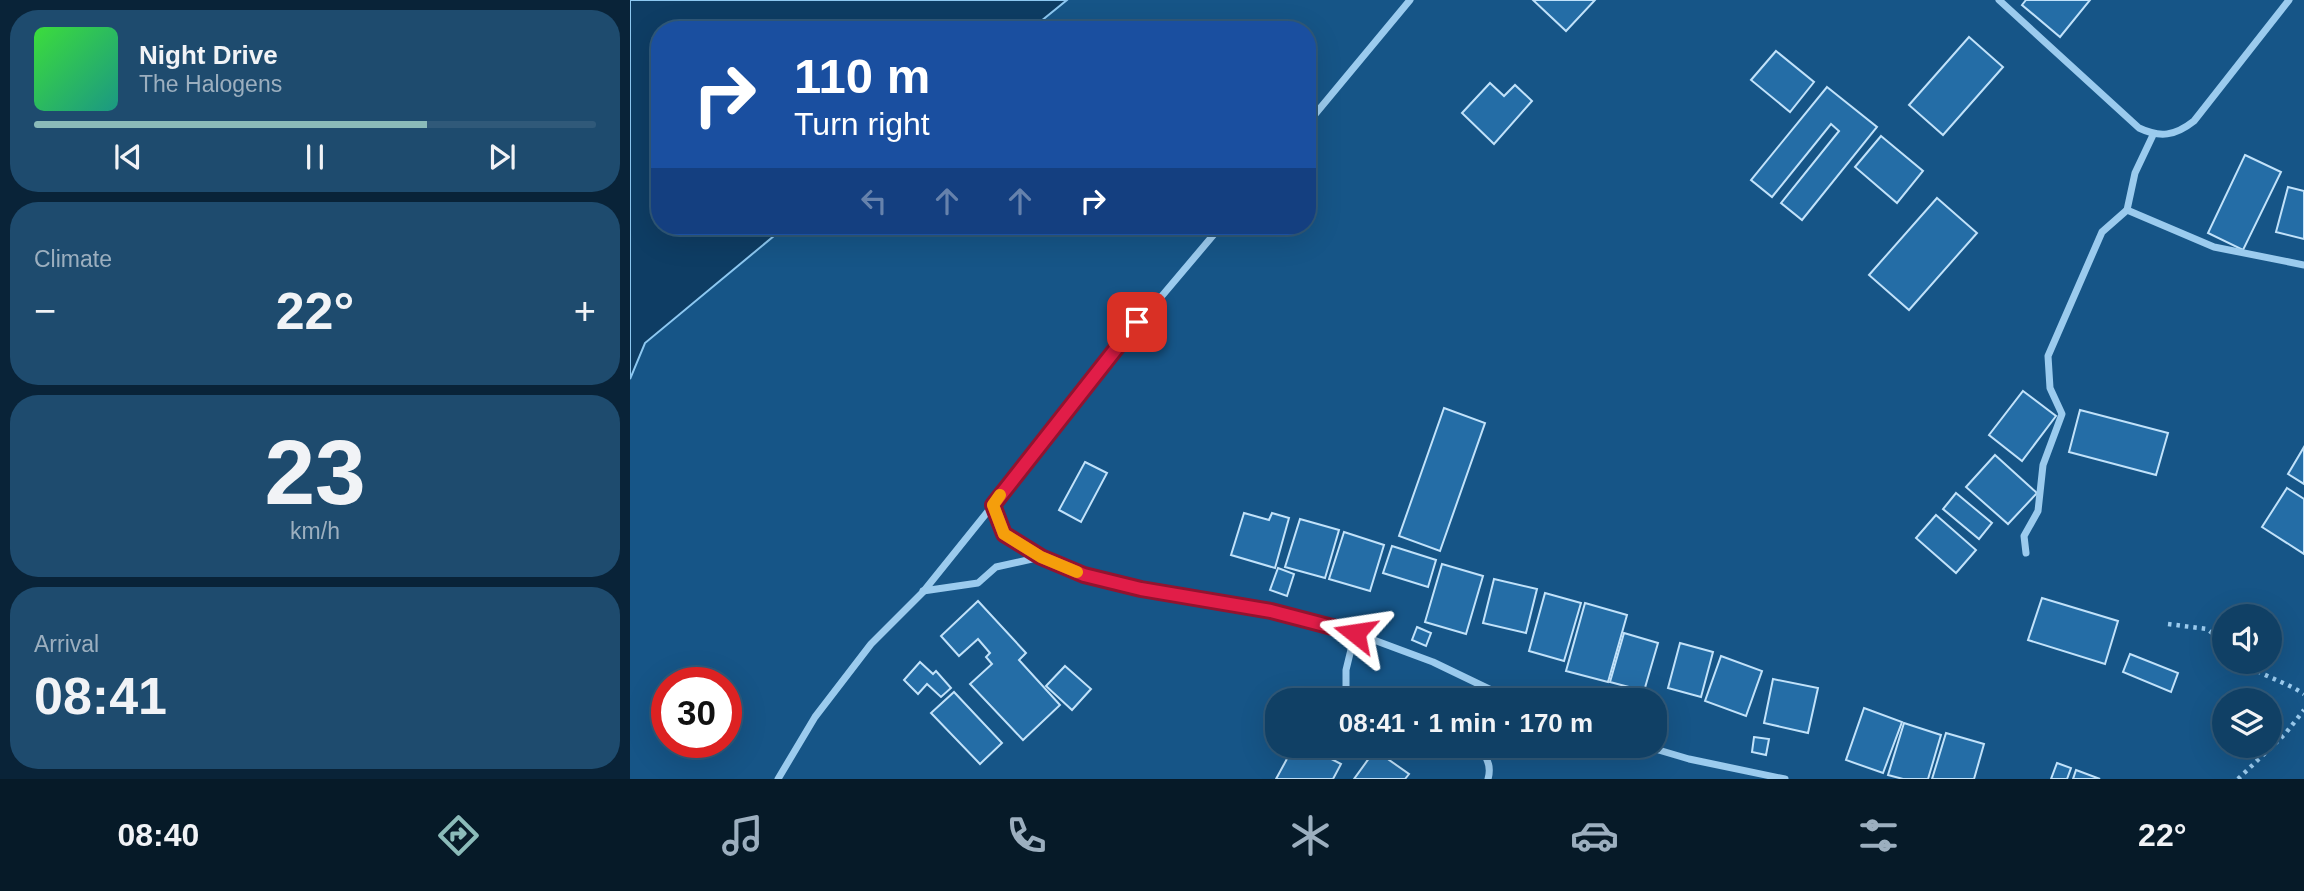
<!DOCTYPE html>
<html lang="en">
<head>
<meta charset="utf-8">
<style>
	:root { --surface:#104065; --page:#1e4b6e; --text:#f1f3f6; --muted:#9cafbf; --line:#305979; --accent:#8bbbb9 }
	body { margin:0; font-family:Helvetica,sans-serif; background:var(--page); color:var(--text); height:100vh; display:flex; flex-direction:column; font-size:26px; white-space:nowrap }
	* { box-sizing:border-box; margin:0 }
	p { font-size:23px; color:var(--muted) }
	.icon { flex:none; width:38px; height:38px; fill:none; stroke:currentColor; stroke-width:2; stroke-linecap:round; stroke-linejoin:round }
	.map { position:relative; flex:1; overflow:hidden }
	.drawer { display:flex; flex-direction:column; gap:10px; padding:10px; background:#092338; width:630px }
	.drawer>* { flex:none }
	.banner { position:absolute; left:21px; top:21px; width:665px; height:214px; border-radius:28px; box-shadow:0 7px 28px #0002,0 0 0 2px var(--line); background:#1a4fa0; color:#fff; overflow:hidden }
	.fabs { position:absolute; left:1582px; top:604px; display:grid; gap:14px }
	.fabs a { display:grid; place-items:center; width:70px; height:70px; border-radius:50%; background:var(--surface); box-shadow:0 7px 28px #0002,0 0 0 2px var(--line); font-size:35px }
	.speed { position:absolute; left:21px; top:667px; display:flex; gap:14px; font-size:35px; font-weight:700; text-align:center }
	.speed>* { display:grid; place-content:center; width:91px; height:91px; border-radius:50%; background:var(--surface); box-shadow:0 7px 28px #0002,0 0 0 2px var(--line); line-height:1 }
	.speed .limit { border:10px solid #d22; background:#fff; color:#111 }
	.pin { position:absolute; display:grid; place-items:center; width:60px; height:60px; color:#fff; margin:-30px; border-radius:14px; box-shadow:0 4px 10px #0006 }
	.me { position:absolute; width:77px; margin:-38px; rotate:285deg; stroke-linejoin:round; filter:drop-shadow(0 0 5px #0008) }
	.turn { display:flex; align-items:center; gap:24px; height:147px; padding:0 28px; font-size:32px }
	.turn .icon { width:91px; height:91px; stroke-width:2.5 }
	.turn b { display:block; font-size:49px; line-height:60px }
	.lanes { display:flex; align-items:center; height:66px; padding:0 28px; background:#0003; justify-content:center; gap:35px; direction:ltr }
	.lanes .off { opacity:.35 }
	.big { font-size:52px; font-weight:700; line-height:1.1 }
	.drawer .tile { flex:1; display:flex; flex-direction:column; justify-content:center; gap:10px; min-width:0; padding:0 24px; border-radius:28px; background:var(--page) }
	.drawer .dial { align-items:center; gap:0 }
	.dial b { font-size:91px; line-height:1 }
	.song { display:flex; align-items:center; gap:21px }
	.cover { width:84px; height:84px; border-radius:10px; background:linear-gradient(135deg,hsl(120 70% 55%),hsl(170 70% 35%)) }
	.played { height:7px; border-radius:4px; background:linear-gradient(90deg,var(--accent) 70%,var(--line) 70%) }
	.keys { display:flex; justify-content:space-around; direction:ltr }
	.heat { display:flex; justify-content:space-between; align-items:center; font-size:38px; direction:ltr }
	.trip { position:absolute; left:635px; top:688px; width:402px; height:70px; border-radius:28px; background:var(--surface); box-shadow:0 7px 28px #0002,0 0 0 2px var(--line); font-weight:700; line-height:70px; text-align:center }
	.menu { display:flex; height:112px; justify-content:space-around; align-items:center; background:#061a28; color:var(--muted) }
	.menu .icon { width:49px; height:49px }
	.menu .active { color:var(--accent) }
	.menu b { font-size:32px; color:var(--text) }
	main { display:flex; flex:1; min-height:0 }
	.map>svg:first-child { display:block }
</style>
</head>
<body>
<main>
<section class="drawer">
<div class="tile">
<div class="song"><i class="cover"></i><div><b>Night Drive</b><p>The Halogens</p></div></div>
<div class="played"></div>
<div class="keys"><svg class="icon" aria-label="previous" viewBox="0 0 24 24"><path d="M18 5L8 12l10 7zM5 5v14"/></svg><svg class="icon" aria-label="pause" viewBox="0 0 24 24"><path d="M8 5v14M16 5v14"/></svg><svg class="icon" aria-label="next" viewBox="0 0 24 24"><path d="M6 5l10 7-10 7zM19 5v14"/></svg></div>
</div>
<div class="tile"><p>Climate</p>
<div class="heat"><a>−</a><b class="big">22°</b><a>+</a></div>
</div>
<div class="tile dial"><b>23</b><p>km/h</p></div>
<div class="tile"><p>Arrival</p><b class="big">08:41</b></div>
</section>
<div class="map">
<svg width="1674" height="779" viewBox="0 0 1674 779">
	<rect width="100%" height="100%" fill="#165587"/>
	<path fill="#0e3d64" stroke="#8dc8f1" stroke-width="2" d="M 0,0 L 437,0 L 400,30 L 30,30 L 30,226 L 156,226 L 15,343 L 0,379 Z"/>
	<g fill="#246da6" stroke="#c1e2fa" stroke-width="2">
		<path d="M 903,0 L 965,0 L 936,31 Z"/>
		<path d="M 1396,0 L 1460,0 L 1430,37 L 1392,5 Z"/>
		<path d="M 1339,37 L 1373,67 L 1313,135 L 1279,105 Z"/>
		<path d="M 1146,51 L 1184,82 L 1160,112 L 1121,80 Z"/>
		<path d="M 860,83 L 874,96 L 885,85 L 902,101 L 864,144 L 832,113 Z"/>
		<path d="M 1197,87 L 1247,127 L 1172,220 L 1151,203 L 1209,131 L 1201,124 L 1142,197 L 1121,180 Z"/>
		<path d="M 1251,136 L 1293,171 L 1267,203 L 1225,167 Z"/>
		<path d="M 1615,155 L 1651,172 L 1613,250 L 1578,233 Z"/>
		<path d="M 1658,187 L 1674,191 L 1674,239 L 1646,232 Z"/>
		<path d="M 1307,198 L 1347,233 L 1279,310 L 1239,275 Z"/>
		<path d="M 1393,391 L 1426,416 L 1392,461 L 1359,435 Z"/>
		<path d="M 814,408 L 855,423 L 810,551 L 769,536 Z"/>
		<path d="M 1450,410 L 1538,433 L 1526,475 L 1439,452 Z"/>
		<path d="M 1674,447 L 1674,484 L 1658,474 Z"/>
		<path d="M 1365,455 L 1407,493 L 1378,524 L 1336,487 Z"/>
		<path d="M 455,462 L 477,473 L 451,522 L 429,510 Z"/>
		<path d="M 1657,488 L 1674,499 L 1674,554 L 1632,527 Z"/>
		<path d="M 1326,493 L 1362,523 L 1349,539 L 1313,509 Z"/>
		<path d="M 614,513 L 639,520 L 642,513 L 659,518 L 645,568 L 601,555 Z"/>
		<path d="M 1306,515 L 1346,550 L 1326,573 L 1286,538 Z"/>
		<path d="M 670,519 L 709,530 L 695,578 L 655,567 Z"/>
		<path d="M 714,532 L 754,545 L 740,591 L 699,579 Z"/>
		<path d="M 762,546 L 806,560 L 798,587 L 753,573 Z"/>
		<path d="M 812,564 L 853,576 L 836,634 L 795,622 Z"/>
		<path d="M 648,568 L 664,574 L 657,596 L 640,590 Z"/>
		<path d="M 864,579 L 907,589 L 896,633 L 853,623 Z"/>
		<path d="M 915,593 L 951,603 L 934,661 L 899,651 Z"/>
		<path d="M 1412,598 L 1488,621 L 1475,664 L 1398,640 Z"/>
		<path d="M 348,601 L 396,653 L 389,660 L 430,705 L 393,740 L 340,684 L 362,664 L 356,657 L 360,653 L 348,639 L 329,656 L 311,636 Z"/>
		<path d="M 955,603 L 997,615 L 978,682 L 936,671 Z"/>
		<path d="M 787,627 L 801,633 L 796,646 L 782,640 Z"/>
		<path d="M 994,633 L 1028,643 L 1014,691 L 980,682 Z"/>
		<path d="M 1050,643 L 1083,652 L 1071,697 L 1038,688 Z"/>
		<path d="M 1500,654 L 1548,673 L 1541,692 L 1493,672 Z"/>
		<path d="M 1091,656 L 1132,671 L 1116,716 L 1075,701 Z"/>
		<path d="M 290,662 L 303,674 L 306,671 L 321,688 L 311,697 L 297,684 L 288,694 L 274,680 Z"/>
		<path d="M 435,666 L 461,689 L 442,710 L 416,686 Z"/>
		<path d="M 1143,679 L 1188,688 L 1178,733 L 1134,723 Z"/>
		<path d="M 324,692 L 372,743 L 350,764 L 301,713 Z"/>
		<path d="M 1234,708 L 1272,722 L 1253,773 L 1216,760 Z"/>
		<path d="M 1274,723 L 1311,735 L 1298,779 L 1273,779 L 1258,775 Z"/>
		<path d="M 1316,733 L 1354,744 L 1344,779 L 1302,779 Z"/>
		<path d="M 1124,737 L 1139,739 L 1136,755 L 1122,752 Z"/>
		<path d="M 664,746 L 676,746 L 711,764 L 703,779 L 646,779 Z"/>
		<path d="M 745,750 L 779,774 L 775,779 L 724,779 Z"/>
		<path d="M 1427,763 L 1441,768 L 1437,779 L 1421,779 Z"/>
		<path d="M 1446,770 L 1470,779 L 1443,779 Z"/>
	</g>
	<g fill="none" stroke-linecap="round" stroke-linejoin="round">
		<g stroke="#9bcbee" stroke-width="4.5" stroke-dasharray="3.5 5" stroke-linecap="butt">
			<path d="M 1538,624 L 1577,629 L 1594,642"/>
			<path d="M 1613,662 C 1631,676 1654,681 1674,694"/>
			<path d="M 1608,779 L 1655,734 L 1674,710"/>
		</g>
		<g stroke="#9bcbee" stroke-width="7">
			<path d="M 1369,0 L 1509,128 C 1530,138 1545,136 1564,121 L 1659,0"/>
			<path d="M 677,124 L 780,0"/>
			<path d="M 1523,135 L 1505,173 L 1497,210 L 1584,247 L 1674,265"/>
			<path d="M 591,226 L 444,400 L 363,505 L 374,534 L 411,557 L 454,575 L 511,589 L 641,611 L 725,633 L 803,662 L 882,700"/>
			<path d="M 1396,553 L 1394,536 L 1408,511 L 1413,465 L 1432,414 L 1420,388 L 1418,356 L 1472,232 L 1497,210"/>
			<path d="M 293,591 L 348,583 L 366,567 L 411,557"/>
			<path d="M 722,700 L 716,695 L 716,670 L 725,633"/>
			<path d="M 845,746 C 856,754 862,765 858,779"/>
			<path d="M 1015,746 L 1059,759 L 1155,779"/>
			<path d="M 148,779 L 185,717 L 241,644 L 293,592 L 363,505"/>
		</g>
	</g>
	<g fill="none" stroke-linecap="round" stroke-linejoin="round">
		<g stroke="#92132f" stroke-width="18">
			<path id="route" d="M 507,322 L 363,505 L 374,534 L 411,557 L 454,575 L 511,589 L 641,611 L 725,633"/>
		</g>
		<use href="#route" stroke="#e11d48" stroke-width="12"/>
		<path stroke="#f59e0b" stroke-width="12" d="M 370,495 L 363,505 L 374,534 L 411,557 L 447,572"/>
	</g>
</svg>
<div class="fabs">
<a><svg class="icon" aria-label="sound" viewBox="0 0 24 24"><path d="M4 9h4l5-4v14l-5-4H4zM17 9q2 3 0 6"/></svg></a>
<a><svg class="icon" aria-label="layers" viewBox="0 0 24 24"><path d="M12 4l9 5-9 5-9-5zM3 14l9 5 9-5"/></svg></a>
</div>
<div class="speed"><div class="limit">30</div></div>
<div class="pin" style="left:507px;top:322px;background:#d93025"><svg class="icon" aria-label="arrive" viewBox="0 0 24 24"><path d="M6 21V4h12l-3 4 3 4H6"/></svg></div>
<svg class="me" style="left:725px;top:633px" viewBox="-20 -20 40 40"><path d="M0-17L14 15 0 8-14 15z" fill="#e11d48" stroke="#fff" stroke-width="4"/></svg>
<div class="trip">08:41 · 1 min · 170 m</div>
<div class="banner">
<div class="turn"><svg class="icon" aria-label="right" viewBox="0 0 24 24"><path d="M7 20v-9h11M14 6l5 5-5 5"/></svg><div><b>110 m</b>Turn right</div></div>
<div class="lanes"><svg class="icon off" aria-label="left" viewBox="0 0 24 24"><path d="M17 20v-9H6M10 6l-5 5 5 5"/></svg><svg class="icon off" aria-label="ahead" viewBox="0 0 24 24"><path d="M12 20V5M6 11l6-6 6 6"/></svg><svg class="icon off" aria-label="ahead" viewBox="0 0 24 24"><path d="M12 20V5M6 11l6-6 6 6"/></svg><svg class="icon" aria-label="right" viewBox="0 0 24 24"><path d="M7 20v-9h11M14 6l5 5-5 5"/></svg></div>
</div>
</div>
</main>
<nav class="menu">
<b>08:40</b>
<svg class="icon active" aria-label="directions" viewBox="0 0 24 24"><path d="M12 3l9 9-9 9-9-9zM9 14v-3h6M13 9l2 2-2 2"/></svg>
<svg class="icon" aria-label="music" viewBox="0 0 24 24"><path d="M9 18V5l10-2v13"/><circle cx="6" cy="18" r="3"/><circle cx="16" cy="16" r="3"/></svg>
<svg class="icon" aria-label="phone" viewBox="0 0 24 24"><path d="M5 4h4l2 5-3 2q2 4 5 5l2-3 5 2v4C11 20 4 13 5 4z"/></svg>
<svg class="icon" aria-label="climate" viewBox="0 0 24 24"><path d="M12 3v18M4 7l16 10M4 17L20 7"/></svg>
<svg class="icon" aria-label="car" viewBox="0 0 24 24"><path d="M5 17H2v-5l4-1 3-4h7l3 4 3 1v5h-3M9 17h6M6 11h13"/><circle cx="7" cy="17" r="2"/><circle cx="17" cy="17" r="2"/></svg>
<svg class="icon" aria-label="filters" viewBox="0 0 24 24"><path d="M4 7h16M4 17h16"/><circle cx="9" cy="7" r="2"/><circle cx="15" cy="17" r="2"/></svg>
<b>22°</b>
</nav>
</body>
</html>
